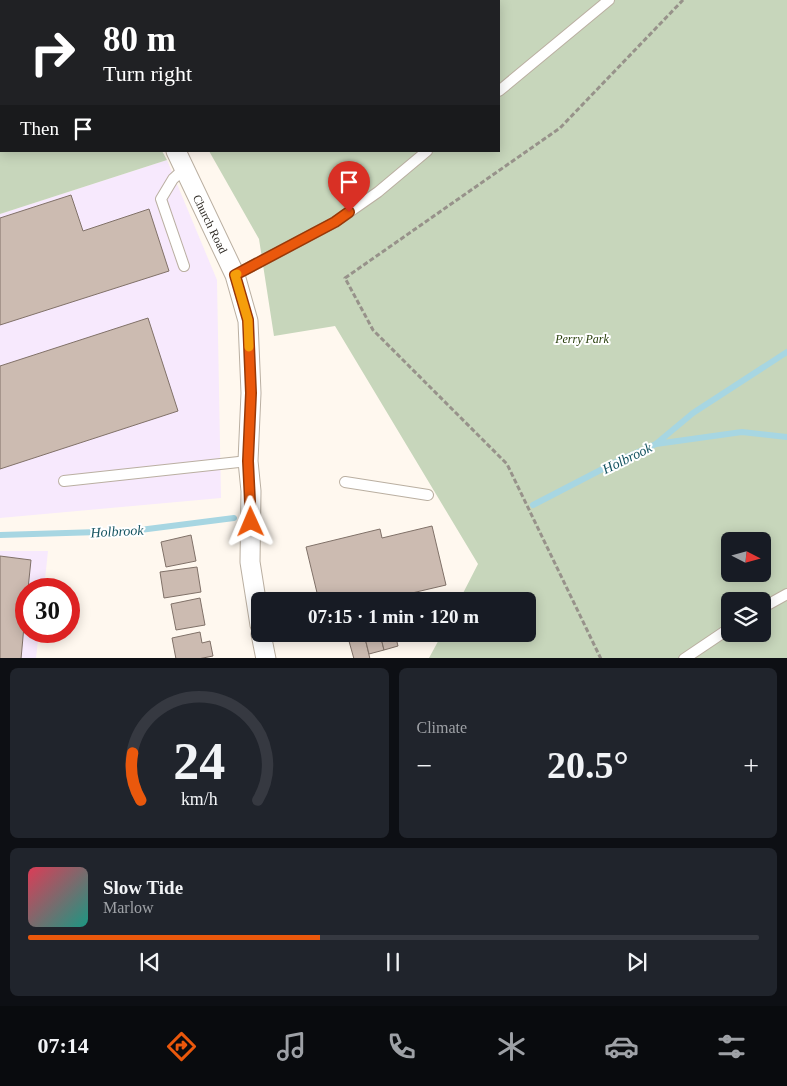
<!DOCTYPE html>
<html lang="en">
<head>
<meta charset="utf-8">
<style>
	:root { --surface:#171b24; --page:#20242c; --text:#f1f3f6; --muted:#9ea1a6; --line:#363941; --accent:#ea580c }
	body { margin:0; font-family:"Times New Roman",serif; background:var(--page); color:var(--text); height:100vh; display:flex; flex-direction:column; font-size:19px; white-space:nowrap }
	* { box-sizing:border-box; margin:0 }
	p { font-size:16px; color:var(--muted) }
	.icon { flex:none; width:28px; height:28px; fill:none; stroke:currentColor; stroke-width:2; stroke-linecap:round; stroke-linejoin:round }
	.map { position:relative; height:658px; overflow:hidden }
	.sheet { display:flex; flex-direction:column; gap:10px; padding:10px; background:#0d0f14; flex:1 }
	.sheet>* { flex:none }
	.guide { position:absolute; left:0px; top:0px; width:500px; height:152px; box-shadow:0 2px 12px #0003; background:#202124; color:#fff; overflow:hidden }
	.needle { width:32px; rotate:96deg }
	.fabs { position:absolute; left:721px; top:532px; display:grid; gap:10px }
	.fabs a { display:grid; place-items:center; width:50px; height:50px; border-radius:8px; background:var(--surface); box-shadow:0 2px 12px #0003; font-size:25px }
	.speed { position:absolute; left:15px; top:578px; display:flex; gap:10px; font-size:25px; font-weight:700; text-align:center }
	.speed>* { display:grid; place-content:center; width:65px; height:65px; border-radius:50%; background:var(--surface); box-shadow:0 2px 12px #0003; line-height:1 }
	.speed .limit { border:8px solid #d22; background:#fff; color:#111 }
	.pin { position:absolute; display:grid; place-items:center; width:42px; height:42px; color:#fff; margin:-51px -21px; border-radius:50% 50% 50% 0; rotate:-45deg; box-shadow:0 0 5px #0007 }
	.pin .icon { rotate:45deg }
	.me { position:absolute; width:55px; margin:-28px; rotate:359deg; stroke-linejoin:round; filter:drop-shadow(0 0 4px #0008) }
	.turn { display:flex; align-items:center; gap:18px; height:105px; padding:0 20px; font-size:22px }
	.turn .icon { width:65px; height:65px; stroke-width:2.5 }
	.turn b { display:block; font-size:35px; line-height:42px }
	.then { display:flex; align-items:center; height:48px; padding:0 20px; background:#0003; gap:10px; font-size:19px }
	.big { font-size:38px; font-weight:700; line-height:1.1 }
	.sheet .card { flex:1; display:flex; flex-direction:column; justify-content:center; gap:8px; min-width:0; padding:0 18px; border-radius:8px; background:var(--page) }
	.sheet .dial { align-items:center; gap:0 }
	.dial svg { height:130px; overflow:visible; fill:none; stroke:var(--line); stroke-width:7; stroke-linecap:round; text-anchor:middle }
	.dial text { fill:var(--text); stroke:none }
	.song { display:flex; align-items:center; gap:15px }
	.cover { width:60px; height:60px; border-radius:8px; background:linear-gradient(135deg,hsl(350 70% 55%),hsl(170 70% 35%)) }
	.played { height:5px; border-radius:2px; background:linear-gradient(90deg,var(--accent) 40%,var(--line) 40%) }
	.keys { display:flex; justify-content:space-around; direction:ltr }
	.heat { display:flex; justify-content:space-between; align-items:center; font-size:28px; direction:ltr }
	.sheet .tiles { flex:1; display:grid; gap:10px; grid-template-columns:1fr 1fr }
	.card:last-child { grid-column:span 2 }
	.trip { position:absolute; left:251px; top:592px; width:285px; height:50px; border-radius:8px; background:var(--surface); box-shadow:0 2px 12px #0003; font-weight:700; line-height:50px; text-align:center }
	.menu { display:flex; height:80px; justify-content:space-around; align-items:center; background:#090b0e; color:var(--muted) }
	.menu .icon { width:35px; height:35px }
	.menu .active { color:var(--accent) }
	.menu b { font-size:22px; color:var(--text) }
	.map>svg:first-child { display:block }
</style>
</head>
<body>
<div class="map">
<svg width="787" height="659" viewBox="0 0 787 659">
	<rect width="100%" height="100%" fill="#fff8ef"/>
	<g fill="#f7e9fd">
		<path d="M 167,160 L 217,280 L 221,498 L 0,518 L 0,214 Z"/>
		<path d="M 0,551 L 48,551 L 44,589 L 26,589 L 26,631 L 39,631 L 36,658 L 0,659 Z"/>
	</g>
	<g fill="#c7d6bb" fill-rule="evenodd">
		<path d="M 0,0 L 75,1 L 1,1 L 1,151 L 162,151 L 167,160 L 0,214 Z"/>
		<path d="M 113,0 L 787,0 L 787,658 L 429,658 L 442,634 L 528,634 L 528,601 L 459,601 L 478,564 L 335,326 L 274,336 L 259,239 L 209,151 L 499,151 L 499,1 ZM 730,541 L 762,541 L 762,574 L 730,574 ZM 730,601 L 762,601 L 762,634 L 730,634 Z"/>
	</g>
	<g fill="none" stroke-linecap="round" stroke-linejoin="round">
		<g stroke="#a7d6e2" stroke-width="6">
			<path d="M 657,443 L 693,413 L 787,352"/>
			<path d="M 533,505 L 618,461 L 656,444 L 742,432 L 787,437"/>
			<path d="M 0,535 L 132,531 L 234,518"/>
		</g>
	</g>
	<g fill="#ccbbb1" stroke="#807168">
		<path d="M 117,0 L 150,0 L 148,1 Z"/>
		<path d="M 71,195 L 83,231 L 149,209 L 169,271 L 0,325 L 0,218 Z"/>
		<path d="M 148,318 L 178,411 L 0,469 L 0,366 Z"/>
		<path d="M 432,526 L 446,585 L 378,601 L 319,601 L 306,547 L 380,529 L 382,538 Z"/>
		<path d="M 191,535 L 196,561 L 166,567 L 161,542 Z"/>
		<path d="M 0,556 L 31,560 L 28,589 L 26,589 L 26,604 L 21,659 L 0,659 Z"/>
		<path d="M 197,567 L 201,592 L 164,598 L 160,572 Z"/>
		<path d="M 200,598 L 205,625 L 176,630 L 171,604 Z"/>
		<path d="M 200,632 L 202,643 L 210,641 L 213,656 L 198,659 L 176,659 L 172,638 Z"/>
		<path d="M 347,634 L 364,634 L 370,659 L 354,659 Z"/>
		<path d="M 364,634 L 380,634 L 384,650 L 369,654 Z"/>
		<path d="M 380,634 L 395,634 L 398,646 L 384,650 Z"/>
	</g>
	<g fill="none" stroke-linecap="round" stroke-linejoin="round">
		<g stroke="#baafa1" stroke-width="12">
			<g id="service">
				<path d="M 499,91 L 609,0"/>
				<path d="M 184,169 L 173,179 L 161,199 L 184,266"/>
				<path d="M 235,275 L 335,222 L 378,192 L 427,151"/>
				<path d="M 64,481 L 248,461"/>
				<path d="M 345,482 L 428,495"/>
				<path d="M 762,608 L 787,594"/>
				<path d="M 262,637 L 278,634"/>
				<path d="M 684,659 L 730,628"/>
			</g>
		</g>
		<g stroke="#baafa1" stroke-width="21">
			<g id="minor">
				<path d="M 91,0 L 92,1"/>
				<path d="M 176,151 L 235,275 L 248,321 L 251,393 L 248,461 L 251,491 L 250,562 L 260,625"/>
				<path d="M 261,634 L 266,659"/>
			</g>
		</g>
		<path stroke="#97928a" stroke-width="3" stroke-dasharray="5 2.5" stroke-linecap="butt" d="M 601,659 L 507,464 L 373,330 L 345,278 L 560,128 L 683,0"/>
		<use href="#service" stroke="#fff" stroke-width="10"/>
		<use href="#minor" stroke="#fff" stroke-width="19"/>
	</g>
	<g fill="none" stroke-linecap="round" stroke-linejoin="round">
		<g stroke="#983908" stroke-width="12">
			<path id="route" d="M 251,522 L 248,461 L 251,393 L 248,320 L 235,275 L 335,222 L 349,212"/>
		</g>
		<use href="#route" stroke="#ea580c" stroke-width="9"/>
		<path stroke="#f59e0b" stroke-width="9" d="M 237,274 L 235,275 L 248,320 L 249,347"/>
	</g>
	<g text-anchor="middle" stroke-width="4" stroke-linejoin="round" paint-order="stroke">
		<g font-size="12" fill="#302c26" stroke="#fff">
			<text transform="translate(210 224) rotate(64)" y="4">Church Road</text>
		</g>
		<g font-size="12" font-style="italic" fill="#283f0b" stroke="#fff">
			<text x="582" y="343">Perry Park</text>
		</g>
		<g font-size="14" font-style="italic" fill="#155461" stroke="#fff">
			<text transform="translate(627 458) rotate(-26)" y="5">Holbrook</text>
			<text transform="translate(117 531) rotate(-3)" y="5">Holbrook</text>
		</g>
	</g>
</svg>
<div class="fabs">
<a><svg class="needle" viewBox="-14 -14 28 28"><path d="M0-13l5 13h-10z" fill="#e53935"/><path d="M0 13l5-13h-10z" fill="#9ea1a6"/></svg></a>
<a><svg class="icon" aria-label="layers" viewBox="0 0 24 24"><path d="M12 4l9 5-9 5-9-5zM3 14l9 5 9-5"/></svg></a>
</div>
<div class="speed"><div class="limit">30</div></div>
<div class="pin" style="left:349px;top:212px;background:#d93025"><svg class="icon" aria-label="arrive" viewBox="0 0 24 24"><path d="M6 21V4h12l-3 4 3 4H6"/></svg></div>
<svg class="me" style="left:251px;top:522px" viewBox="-20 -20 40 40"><path d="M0-17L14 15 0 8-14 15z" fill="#ea580c" stroke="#fff" stroke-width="4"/></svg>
<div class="trip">07:15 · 1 min · 120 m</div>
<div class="guide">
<div class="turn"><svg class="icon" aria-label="right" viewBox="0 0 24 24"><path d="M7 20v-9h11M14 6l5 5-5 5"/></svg><div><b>80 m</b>Turn right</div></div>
<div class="then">Then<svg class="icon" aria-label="arrive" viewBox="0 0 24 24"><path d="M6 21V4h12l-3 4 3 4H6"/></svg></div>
</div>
</div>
<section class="sheet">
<div class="tiles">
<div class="card dial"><svg viewBox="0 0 100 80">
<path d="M14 69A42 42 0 1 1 86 69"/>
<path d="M14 69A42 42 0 0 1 9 40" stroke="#ea580c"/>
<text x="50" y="56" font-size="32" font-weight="700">24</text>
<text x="50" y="72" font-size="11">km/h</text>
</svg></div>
<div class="card"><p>Climate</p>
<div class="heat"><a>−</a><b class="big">20.5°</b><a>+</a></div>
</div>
<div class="card">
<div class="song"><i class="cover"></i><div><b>Slow Tide</b><p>Marlow</p></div></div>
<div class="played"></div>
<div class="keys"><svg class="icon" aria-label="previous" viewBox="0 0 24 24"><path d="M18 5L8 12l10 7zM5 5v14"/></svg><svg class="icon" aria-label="pause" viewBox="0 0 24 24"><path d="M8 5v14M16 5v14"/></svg><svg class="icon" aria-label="next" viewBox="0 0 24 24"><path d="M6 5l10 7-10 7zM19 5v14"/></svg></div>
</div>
</div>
</section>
<nav class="menu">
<b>07:14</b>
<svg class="icon active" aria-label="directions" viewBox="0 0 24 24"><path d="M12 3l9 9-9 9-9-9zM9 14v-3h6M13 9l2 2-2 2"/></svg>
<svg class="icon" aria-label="music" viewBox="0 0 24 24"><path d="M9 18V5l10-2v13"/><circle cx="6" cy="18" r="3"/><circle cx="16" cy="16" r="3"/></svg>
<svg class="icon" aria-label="phone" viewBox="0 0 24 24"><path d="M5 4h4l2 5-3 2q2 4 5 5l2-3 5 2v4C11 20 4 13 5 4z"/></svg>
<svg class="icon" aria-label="climate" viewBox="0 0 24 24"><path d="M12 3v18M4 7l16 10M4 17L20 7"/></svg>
<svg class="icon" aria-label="car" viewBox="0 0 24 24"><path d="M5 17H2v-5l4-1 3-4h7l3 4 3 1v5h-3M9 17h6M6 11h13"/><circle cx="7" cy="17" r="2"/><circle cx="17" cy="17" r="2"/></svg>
<svg class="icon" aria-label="filters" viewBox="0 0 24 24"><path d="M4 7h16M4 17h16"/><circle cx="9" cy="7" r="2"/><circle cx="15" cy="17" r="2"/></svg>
</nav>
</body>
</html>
